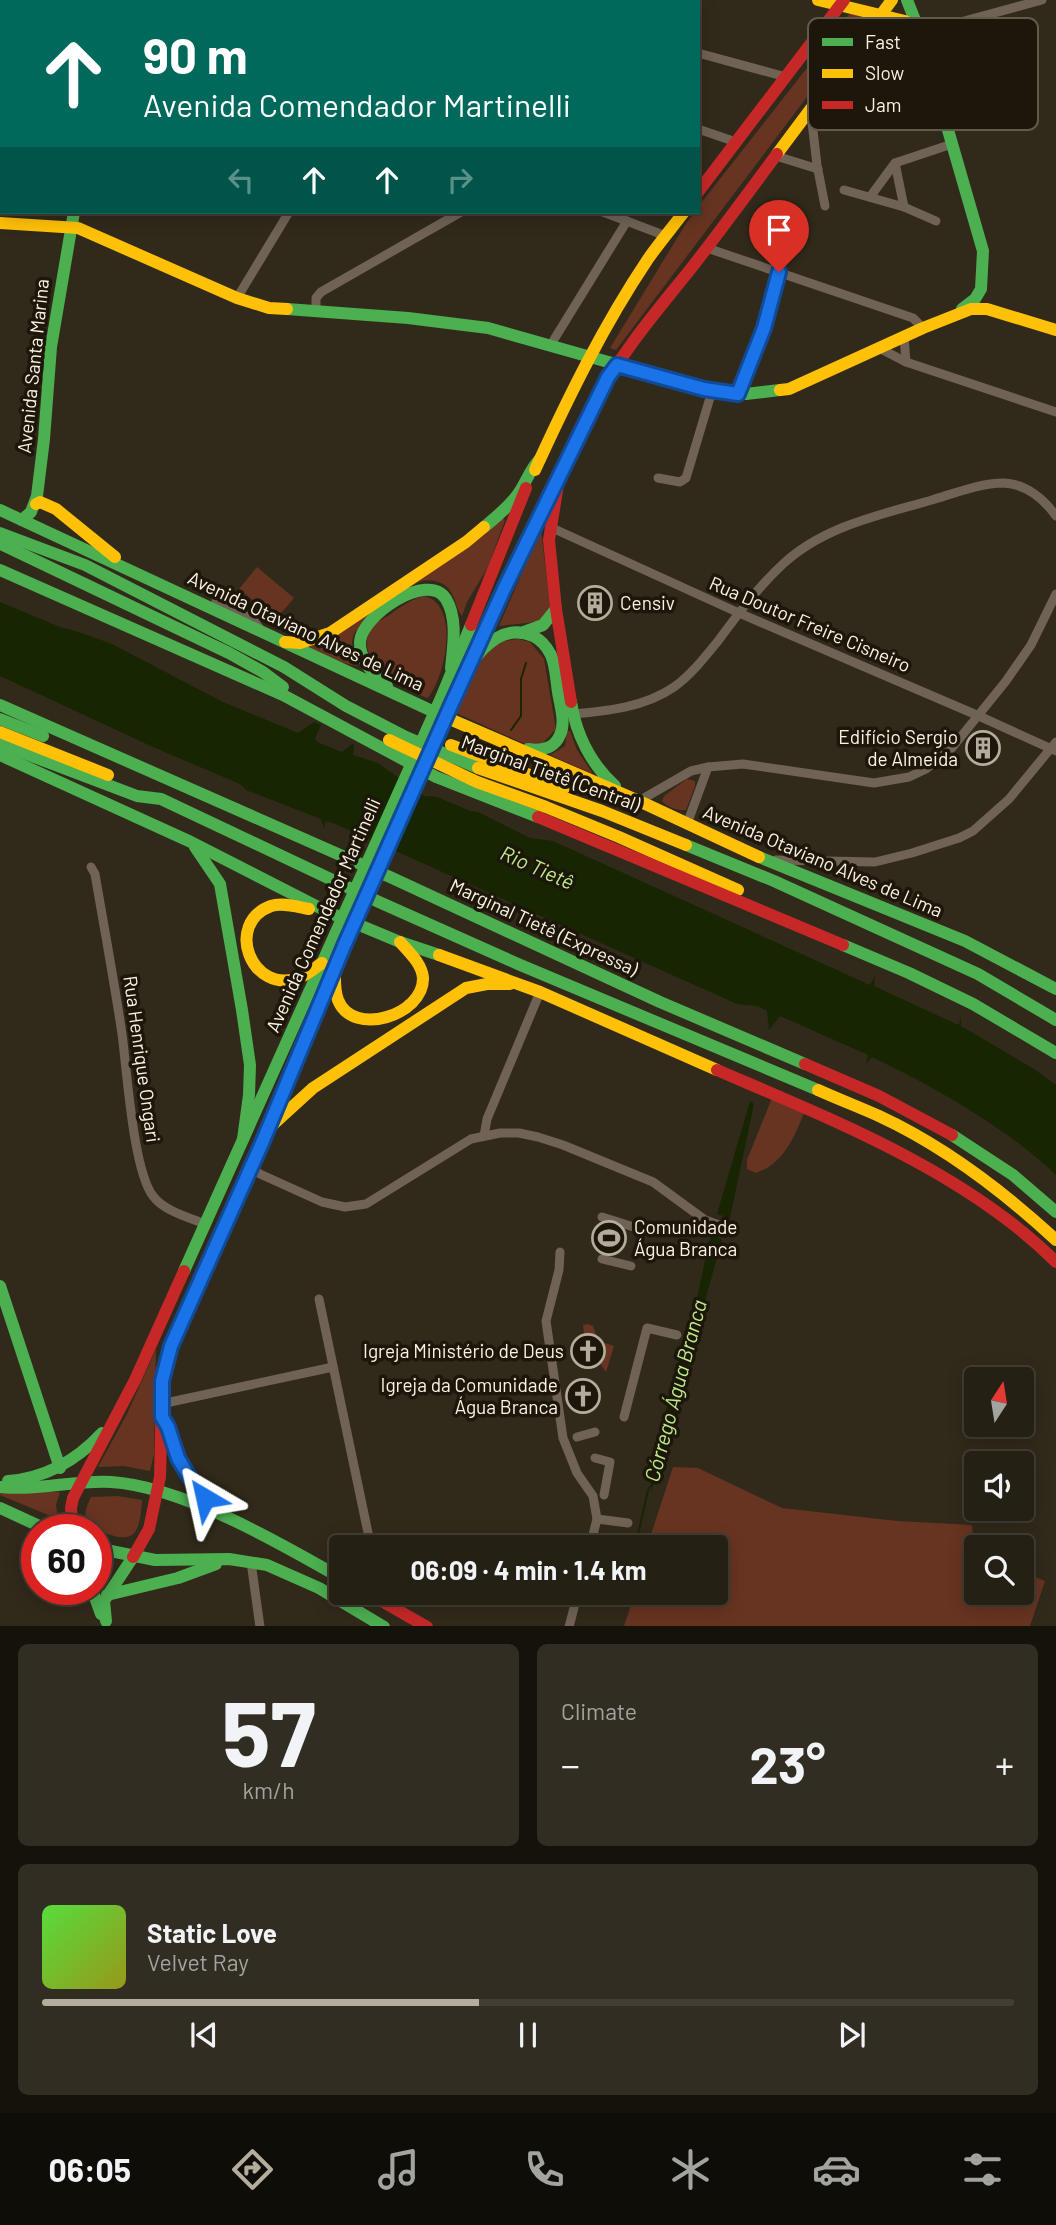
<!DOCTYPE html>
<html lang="en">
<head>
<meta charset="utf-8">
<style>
	:root { --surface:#252014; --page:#312d22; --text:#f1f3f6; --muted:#a3a3a0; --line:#423e34; --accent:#b4ad9d }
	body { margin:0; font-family:Barlow,sans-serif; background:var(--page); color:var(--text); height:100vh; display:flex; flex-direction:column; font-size:26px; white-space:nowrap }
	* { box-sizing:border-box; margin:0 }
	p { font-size:23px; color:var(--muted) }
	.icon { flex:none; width:38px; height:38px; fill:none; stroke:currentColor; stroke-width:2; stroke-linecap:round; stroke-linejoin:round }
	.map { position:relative; height:1626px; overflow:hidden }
	.panel { display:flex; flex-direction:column; gap:18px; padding:18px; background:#14120b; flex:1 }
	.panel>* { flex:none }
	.banner { position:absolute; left:0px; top:0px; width:700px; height:214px; box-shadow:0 4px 18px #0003,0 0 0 2px var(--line); background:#00695c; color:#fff; overflow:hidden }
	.needle { width:46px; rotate:12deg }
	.controls { position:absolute; left:964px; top:1367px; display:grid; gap:14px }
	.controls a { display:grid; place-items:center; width:70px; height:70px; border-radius:7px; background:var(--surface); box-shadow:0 4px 18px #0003,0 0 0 2px var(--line); font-size:35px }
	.speed { position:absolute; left:21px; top:1514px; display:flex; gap:14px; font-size:35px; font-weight:700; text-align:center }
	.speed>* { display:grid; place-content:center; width:91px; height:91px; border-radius:50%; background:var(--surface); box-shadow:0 4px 18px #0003,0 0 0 2px var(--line); line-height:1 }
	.speed .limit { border:10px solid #d22; background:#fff; color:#111 }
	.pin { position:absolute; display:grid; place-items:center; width:60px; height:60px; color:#fff; margin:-72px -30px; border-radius:50% 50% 50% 0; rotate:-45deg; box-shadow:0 0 7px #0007 }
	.pin .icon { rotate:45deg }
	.me { position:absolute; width:77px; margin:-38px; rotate:324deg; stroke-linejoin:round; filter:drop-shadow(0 0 5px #0008) }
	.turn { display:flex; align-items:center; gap:24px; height:147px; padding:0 28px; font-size:32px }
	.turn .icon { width:91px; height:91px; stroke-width:2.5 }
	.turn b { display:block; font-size:49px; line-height:60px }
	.lanes { display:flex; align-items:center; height:66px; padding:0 28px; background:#0003; justify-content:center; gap:35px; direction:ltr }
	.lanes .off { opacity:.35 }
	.big { font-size:52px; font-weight:700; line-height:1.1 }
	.panel .tile { flex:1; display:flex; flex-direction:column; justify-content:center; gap:10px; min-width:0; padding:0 24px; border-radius:10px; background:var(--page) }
	.panel .dial { align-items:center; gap:0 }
	.dial b { font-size:91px; line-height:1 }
	.song { display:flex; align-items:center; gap:21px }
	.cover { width:84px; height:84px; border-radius:10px; background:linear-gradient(135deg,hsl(110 70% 55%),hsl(60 70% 35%)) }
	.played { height:7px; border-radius:4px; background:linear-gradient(90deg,var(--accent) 45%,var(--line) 45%) }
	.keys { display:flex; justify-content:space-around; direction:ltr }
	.heat { display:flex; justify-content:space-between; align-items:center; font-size:38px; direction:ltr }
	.panel .tiles { flex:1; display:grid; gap:18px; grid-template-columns:1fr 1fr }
	.tile:last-child { grid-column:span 2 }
	.trip { position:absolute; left:329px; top:1535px; width:399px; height:70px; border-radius:7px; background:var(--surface); box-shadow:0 4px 18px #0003,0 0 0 2px var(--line); font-weight:700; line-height:70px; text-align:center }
	.tab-bar { display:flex; height:112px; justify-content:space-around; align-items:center; background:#0f0d08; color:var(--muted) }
	.tab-bar .icon { width:49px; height:49px }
	.tab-bar .on { color:var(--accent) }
	.tab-bar b { font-size:32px; color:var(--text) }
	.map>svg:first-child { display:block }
</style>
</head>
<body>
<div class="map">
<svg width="1056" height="1627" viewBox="0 0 1056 1627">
	<rect width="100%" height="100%" fill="#312a1b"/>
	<g fill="#673421">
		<path d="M 850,13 L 865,15 L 859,28 L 616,350 L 610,348 L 687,222 L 695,212 L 698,212 L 698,207 Z"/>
		<path d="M 502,517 L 505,520 L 488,567 L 467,602 L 462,616 C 454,606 456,592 443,584 C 438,581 429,579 422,581 C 409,584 360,623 354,634 C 349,645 356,656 357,666 C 340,664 320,651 303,645 Z"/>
		<path d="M 541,529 L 550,608 L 544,621 L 499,626 Z"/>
		<path d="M 257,567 L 294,598 L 276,619 L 239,589 Z"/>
		<path d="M 425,596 C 461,607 445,677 428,698 C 404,690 354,663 370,630 C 374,623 385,618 392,613 C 403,605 412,599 425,596 Z"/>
		<path d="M 518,639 L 530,642 L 544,659 L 556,729 L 542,744 L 525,744 L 454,712 L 479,662 L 498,642 Z"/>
		<path d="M 567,731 L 570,731 L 577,750 L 593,774 L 550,755 L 565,746 Z"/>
		<path d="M 687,779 L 695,781 L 695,786 L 686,810 C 678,811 667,807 662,801 L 664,796 Z"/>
		<path d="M 772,1098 L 804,1113 C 794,1138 783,1164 756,1173 L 747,1169 L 747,1160 Z"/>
		<path d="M 597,1226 L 626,1233 L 621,1250 L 593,1243 Z"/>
		<path d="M 588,1324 L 593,1326 L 598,1341 L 614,1346 L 606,1372 C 596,1357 584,1343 583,1325 Z"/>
		<path d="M 156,1349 L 154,1454 L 150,1471 L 124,1466 L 98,1467 L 127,1414 Z"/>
		<path d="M 673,1467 L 698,1468 L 782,1508 L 897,1521 L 972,1525 L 974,1553 L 976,1554 L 976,1592 L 1022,1592 L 1022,1572 L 1045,1581 L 1030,1626 L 624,1626 L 635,1593 L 716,1592 L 716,1547 L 647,1547 Z"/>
		<path d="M 0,1492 L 60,1492 L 56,1505 L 58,1519 L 0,1495 Z"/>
		<path d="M 117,1496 L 142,1500 C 141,1510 141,1525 134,1533 C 125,1545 89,1529 86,1519 C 84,1511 88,1504 91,1497 Z"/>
	</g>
	<g fill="#182502">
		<path d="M 0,602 L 60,627 L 79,632 L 112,644 L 223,702 L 298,733 L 314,722 L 321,725 L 315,738 L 317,742 L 342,752 L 352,744 L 354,745 L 353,755 L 378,763 L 424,796 L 437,797 L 471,811 L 478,812 L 530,838 L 553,841 L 870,985 L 875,976 L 874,986 L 956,1024 L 959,1024 L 961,1016 L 961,1026 L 1034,1069 L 1056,1085 L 1056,1175 C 1006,1127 934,1087 872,1057 L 866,1064 L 868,1055 L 866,1054 L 780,1016 L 769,1030 L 767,1011 L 757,1006 L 737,1004 L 333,823 L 325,821 L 324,829 L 321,819 L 246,790 L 240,784 L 153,747 L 0,676 Z"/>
		<path d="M 750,1101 L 754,1104 L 730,1218 L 717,1214 Z"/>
		<path d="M 711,1232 L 722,1240 L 651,1494 L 653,1479 L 650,1467 L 647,1464 L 653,1458 L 685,1340 L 689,1336 Z"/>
	</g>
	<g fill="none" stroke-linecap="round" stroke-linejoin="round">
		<g stroke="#182502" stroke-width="2">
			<path d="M 511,730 L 521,716 L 521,679 L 526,663"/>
			<path d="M 637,1539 L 648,1490 L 652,1484"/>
		</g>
		<g stroke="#706255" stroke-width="9">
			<path d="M 494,0 L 501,2"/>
			<path d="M 412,2 L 413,0"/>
			<path d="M 920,33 L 1042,0"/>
			<path d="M 698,53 L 786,77"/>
			<path d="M 0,93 L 2,93"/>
			<path d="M 808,112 L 812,122 L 817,165 L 825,206"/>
			<circle cx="850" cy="119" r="3.5"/>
			<path d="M 812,122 L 846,119"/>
			<path d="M 698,129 L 736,142"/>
			<path d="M 776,156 L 818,169"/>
			<path d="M 895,163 L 904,207"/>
			<path d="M 844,190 L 904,207 L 936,221"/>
			<path d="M 870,197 L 895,163 L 952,144"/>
			<path d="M 603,212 L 666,236"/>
			<path d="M 707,248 L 913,318 L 923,328"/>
			<path d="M 237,298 L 289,212"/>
			<path d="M 316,312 L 316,298 L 321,292 L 461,212"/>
			<path d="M 904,336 L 906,362"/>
			<path d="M 550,346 L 627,221"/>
			<path d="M 879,348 L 906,362 L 1056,412"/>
			<path d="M 738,394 L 764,328 L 779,272"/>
			<path d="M 658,478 L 680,482 L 686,478 L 712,391"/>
			<path d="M 550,527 L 739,613 L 979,716 L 1056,751"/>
			<path d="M 216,601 L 253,619 L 260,629"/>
			<path d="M 573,714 C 608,711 645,707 674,687 C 691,675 705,657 718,641 C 738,614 758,587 783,564 C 824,526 880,515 932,500 C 955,493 980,483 1004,483 C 1026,484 1044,499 1056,516"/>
			<path d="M 639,801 L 691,771 L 708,767 L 743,764 L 874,783 L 909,777 L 926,769 L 951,749 L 1006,681 L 1031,645 L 1056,594"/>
			<path d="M 687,824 L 708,767"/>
			<path d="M 776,860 L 875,862 L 912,853 L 959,838 L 973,831 L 1009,799 L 1056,742"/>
			<path d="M 91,867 L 95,874 C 104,927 114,980 122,1034 C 127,1070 133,1170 153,1196 C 164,1211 188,1217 205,1224"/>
			<path d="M 484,1136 L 487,1119 L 540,992"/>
			<path d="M 251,1167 L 260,1174 L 322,1202 L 345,1207 L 366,1204 L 471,1139 L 500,1133 L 519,1133 L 538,1137 L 563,1145 L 653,1182 L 705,1220 L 731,1229"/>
			<path d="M 602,1217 L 640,1229"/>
			<path d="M 560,1252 L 559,1270 L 546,1321 L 563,1438 L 577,1473 L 593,1496 L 597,1519 L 590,1547"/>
			<path d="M 602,1259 L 631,1266"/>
			<path d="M 319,1299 L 371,1547"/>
			<path d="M 161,1404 L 333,1367"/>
			<path d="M 624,1417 L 647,1328 L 677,1335"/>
			<path d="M 577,1437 L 595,1432"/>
			<path d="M 595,1458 L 610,1462 L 604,1495"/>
			<path d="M 597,1519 L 628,1523"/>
			<path d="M 251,1562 L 260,1627"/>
			<path d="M 569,1627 L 578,1592"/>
		</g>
		<g stroke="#4caf50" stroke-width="12">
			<path d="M 907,0 L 920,33 L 983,251 L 981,289 L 975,299 L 962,309"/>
			<path d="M 287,309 L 408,318 L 488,328 L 704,389 L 746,394 L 780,390"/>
			<path d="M 0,510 L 445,717"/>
			<path d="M 22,520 L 31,512 L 37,496 L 44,439 L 51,347 L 74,212"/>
			<path d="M 484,527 C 496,517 509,507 518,494 C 526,483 530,469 540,459"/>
			<path d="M 0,533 L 85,565 L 284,667 L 346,706 L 406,737 L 478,768"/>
			<path d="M 1,544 L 229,653 L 263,672 L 283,687"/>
			<path d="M 0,570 L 283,695 L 436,777 L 538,817"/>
			<path d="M 524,632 L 543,625 L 556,609"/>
			<path d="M 470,665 C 485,644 505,624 533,636 C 541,640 547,647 551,655 C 556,667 556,680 558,692 C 560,706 566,722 560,735 C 554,749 542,751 528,749"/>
			<path d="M 387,686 C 374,675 359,660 360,642 C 361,616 428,570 446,599 C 458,619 453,647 451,668"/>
			<path d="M 571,702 C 576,734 591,764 615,786"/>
			<path d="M 0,705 L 390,877 L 660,1002 L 805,1064"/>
			<path d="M 0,719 L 43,736"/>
			<path d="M 0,744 L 137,796 L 161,799 L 379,902 L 518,964 L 818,1090"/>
			<path d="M 0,755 L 191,842 L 328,912 L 400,942 L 439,955"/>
			<path d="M 686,845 L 774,881 L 978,974 L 1056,1020"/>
			<path d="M 195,847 L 220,884 L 242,1010 L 250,1065 L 249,1095 L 243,1139"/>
			<path d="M 759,857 L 965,941 L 1056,989"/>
			<path d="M 843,945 L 909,973 L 973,1004 L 1056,1053"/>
			<path d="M 952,1135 L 1013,1175 L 1056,1212"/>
			<path d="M 256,1156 C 287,1087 313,1016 343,946 C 422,763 507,582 595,403"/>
			<path d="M 184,1271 L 441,698 L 471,625"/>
			<path d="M 0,1286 L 60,1468"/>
			<path d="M 165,1421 C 170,1431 172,1442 177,1453 C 186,1477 203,1495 222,1511"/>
			<path d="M 8,1481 C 46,1478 76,1461 102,1433"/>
			<path d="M 0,1487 C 38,1491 74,1480 111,1482 C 181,1486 280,1543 341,1578"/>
			<path d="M 0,1508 L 48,1530"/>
			<path d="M 96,1548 L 155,1560 L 229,1559 L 267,1565 L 319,1588 L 384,1627"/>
			<path d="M 92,1589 L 101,1614"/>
			<path d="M 107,1595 L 178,1578 L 216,1564"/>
			<path d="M 106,1621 L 104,1601 L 133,1557"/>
		</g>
		<g stroke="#ffc107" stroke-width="12">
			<path d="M 818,0 L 905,21 L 918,28"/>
			<path d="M 42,2 L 43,0"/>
			<path d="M 107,2 L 108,0"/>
			<path d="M 777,154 L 892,0"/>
			<path d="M 0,223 L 78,228 L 237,298 L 269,308 L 287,309"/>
			<path d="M 780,390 L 789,389 L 923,328 L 971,309 L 987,309 L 1056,330"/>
			<path d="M 535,470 C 568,398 603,326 648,259 C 659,243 672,228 684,212"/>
			<path d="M 36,504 L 40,502 L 56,509 L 115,557"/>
			<path d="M 285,642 L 300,643 L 330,633 L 466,542 L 484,527"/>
			<path d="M 445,717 L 639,801 L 759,857"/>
			<path d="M 0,732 L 108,775"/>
			<path d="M 389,740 L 477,782 L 546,807 L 619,837 L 738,890"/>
			<path d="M 451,745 L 564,788"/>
			<path d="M 478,768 L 602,811 L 686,845"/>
			<path d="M 309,909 C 298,907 282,902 271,906 C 224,923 251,995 299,978 C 307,975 315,968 322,963"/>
			<path d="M 439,955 L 540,992 L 717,1070"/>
			<path d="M 335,968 C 335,979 334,990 338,1000 C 353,1038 424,1015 423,978 C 422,964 409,952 400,942"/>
			<path d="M 818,1090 C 838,1099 859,1107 879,1116 C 944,1146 1003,1191 1056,1240"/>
			<path d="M 268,1129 L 313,1088 L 466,988 L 487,984 L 510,984"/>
			<path d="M 162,1394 L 162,1381 L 171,1346 L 256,1156"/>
		</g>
		<g stroke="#c62828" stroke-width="12">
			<path d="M 698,192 L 844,0"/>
			<path d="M 595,403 C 619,355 655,313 689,271 C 719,233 748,193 777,154"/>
			<path d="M 560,472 L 549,540 L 556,609 L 571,702"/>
			<path d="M 471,625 L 526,488"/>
			<path d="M 538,817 L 843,945"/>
			<path d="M 805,1064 L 879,1096 L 952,1135"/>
			<path d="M 717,1070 C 833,1120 966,1172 1056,1262"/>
			<path d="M 72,1530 L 71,1508 L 73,1498 L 135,1380 L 184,1271"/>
			<path d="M 133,1557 L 149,1529 L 160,1477 L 162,1394"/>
			<path d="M 366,1592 L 427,1627"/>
		</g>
	</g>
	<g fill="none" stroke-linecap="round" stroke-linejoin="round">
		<g stroke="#114b97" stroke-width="18">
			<path id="route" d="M 205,1498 L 188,1475 L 178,1458 L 168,1427 L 162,1417 L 162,1381 L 171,1346 L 262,1143 L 344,946 L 452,703 L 505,587 L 608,377 L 617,365 L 704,389 L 738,394 L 764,328 L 779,272"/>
		</g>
		<use href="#route" stroke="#1a73e8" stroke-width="12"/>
	</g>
	<defs>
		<g id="building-ring" transform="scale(1.75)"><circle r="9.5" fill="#1d170b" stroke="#b4ad9d" stroke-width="1.5"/><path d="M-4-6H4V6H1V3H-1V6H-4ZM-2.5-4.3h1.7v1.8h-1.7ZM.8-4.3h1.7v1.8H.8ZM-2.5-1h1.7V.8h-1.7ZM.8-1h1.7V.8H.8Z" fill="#b4ad9d"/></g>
		<g id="stadium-ring" transform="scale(1.75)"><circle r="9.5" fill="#1d170b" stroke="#b4ad9d" stroke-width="1.5"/><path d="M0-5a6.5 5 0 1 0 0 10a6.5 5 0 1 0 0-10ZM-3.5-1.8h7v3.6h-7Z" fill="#b4ad9d"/></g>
		<g id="church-ring" transform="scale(1.75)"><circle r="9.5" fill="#1d170b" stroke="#b4ad9d" stroke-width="1.5"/><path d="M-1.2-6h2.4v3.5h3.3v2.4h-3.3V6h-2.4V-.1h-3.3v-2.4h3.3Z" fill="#b4ad9d"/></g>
	</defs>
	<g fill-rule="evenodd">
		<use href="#building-ring" x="595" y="603"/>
		<use href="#building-ring" x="983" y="748"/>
		<use href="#stadium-ring" x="609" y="1238"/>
		<use href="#church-ring" x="588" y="1351"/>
		<use href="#church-ring" x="583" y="1396"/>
	</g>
	<g text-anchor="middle" stroke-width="7" stroke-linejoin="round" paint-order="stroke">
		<g font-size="19" fill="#fbf3e3" stroke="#1d170b">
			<text transform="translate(33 366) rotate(-84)" y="7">Avenida Santa Marina</text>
			<text transform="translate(810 624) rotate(23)" y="7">Rua Doutor Freire Cisneiro</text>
			<text transform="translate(306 631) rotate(25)" y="7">Avenida Otaviano Alves de Lima</text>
			<text transform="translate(551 773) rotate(20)" y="7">Marginal Tietê (Central)</text>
			<text transform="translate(823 861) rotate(23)" y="7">Avenida Otaviano Alves de Lima</text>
			<text transform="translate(323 915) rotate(-66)" y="7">Avenida Comendador Martinelli</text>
			<text transform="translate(544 927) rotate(25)" y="7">Marginal Tietê (Expressa)</text>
			<text transform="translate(142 1059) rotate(82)" y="7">Rua Henrique Ongari</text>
		</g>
		<g font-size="19" fill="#fbf3e3" stroke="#1d170b" text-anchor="end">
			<text x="620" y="610" text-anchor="start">Censiv</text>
			<text x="958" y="744">Edifício Sergio<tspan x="958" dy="22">de Almeida</tspan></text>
			<text x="634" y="1234" text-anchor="start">Comunidade<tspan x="634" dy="22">Água Branca</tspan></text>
			<text x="564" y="1358">Igreja Ministério de Deus</text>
			<text x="558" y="1392">Igreja da Comunidade<tspan x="558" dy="22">Água Branca</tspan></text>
		</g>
		<g font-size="21" font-style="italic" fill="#beec87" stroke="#1d170b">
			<text transform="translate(537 868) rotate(24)" y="7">Rio Tietê</text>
			<text transform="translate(676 1391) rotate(-75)" y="7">Córrego Água Branca</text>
		</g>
	</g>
	<rect x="808" y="18" width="230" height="112" rx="10" fill="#1d170b" stroke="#60594c" stroke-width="2"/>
	<rect x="822" y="38" width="31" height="8" fill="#4caf50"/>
	<rect x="822" y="69" width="31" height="9" fill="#ffc107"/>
	<rect x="822" y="101" width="31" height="8" fill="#c62828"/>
	<g font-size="19" fill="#fbf3e3">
		<text x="865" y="49">Fast</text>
		<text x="865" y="80">Slow</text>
		<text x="865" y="112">Jam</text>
	</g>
</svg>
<div class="controls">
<a><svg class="needle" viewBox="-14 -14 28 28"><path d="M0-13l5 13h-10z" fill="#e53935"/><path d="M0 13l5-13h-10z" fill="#a3a3a0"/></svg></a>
<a><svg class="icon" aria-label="sound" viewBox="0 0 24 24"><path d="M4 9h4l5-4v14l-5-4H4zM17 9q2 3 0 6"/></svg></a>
<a><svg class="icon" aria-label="search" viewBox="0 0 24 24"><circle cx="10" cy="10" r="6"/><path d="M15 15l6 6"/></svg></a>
</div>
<div class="speed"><div class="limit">60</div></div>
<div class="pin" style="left:779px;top:272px;background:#d93025"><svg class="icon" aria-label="arrive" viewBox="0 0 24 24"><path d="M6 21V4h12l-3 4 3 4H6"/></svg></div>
<svg class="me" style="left:205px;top:1498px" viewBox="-20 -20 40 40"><path d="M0-17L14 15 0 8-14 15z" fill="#1a73e8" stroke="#fff" stroke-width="4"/></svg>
<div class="trip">06:09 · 4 min · 1.4 km</div>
<div class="banner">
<div class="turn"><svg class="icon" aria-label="ahead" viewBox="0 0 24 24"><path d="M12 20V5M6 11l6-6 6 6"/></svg><div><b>90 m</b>Avenida Comendador Martinelli</div></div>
<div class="lanes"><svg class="icon off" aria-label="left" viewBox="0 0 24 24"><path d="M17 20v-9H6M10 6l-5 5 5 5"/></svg><svg class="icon" aria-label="ahead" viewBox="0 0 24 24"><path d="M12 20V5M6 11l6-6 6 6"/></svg><svg class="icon" aria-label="ahead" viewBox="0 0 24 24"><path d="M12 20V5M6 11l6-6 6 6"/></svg><svg class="icon off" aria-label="right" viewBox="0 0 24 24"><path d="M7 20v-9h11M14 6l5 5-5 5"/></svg></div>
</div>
</div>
<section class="panel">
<div class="tiles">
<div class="tile dial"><b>57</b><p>km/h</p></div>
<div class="tile"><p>Climate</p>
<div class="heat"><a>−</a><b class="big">23°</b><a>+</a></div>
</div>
<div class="tile">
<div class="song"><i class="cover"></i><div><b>Static Love</b><p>Velvet Ray</p></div></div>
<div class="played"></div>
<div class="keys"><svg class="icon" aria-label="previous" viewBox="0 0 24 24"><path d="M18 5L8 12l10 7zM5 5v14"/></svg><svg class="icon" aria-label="pause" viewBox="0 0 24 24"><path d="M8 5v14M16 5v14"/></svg><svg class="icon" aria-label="next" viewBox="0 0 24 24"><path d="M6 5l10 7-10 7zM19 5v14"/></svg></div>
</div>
</div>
</section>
<nav class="tab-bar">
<b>06:05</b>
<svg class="icon on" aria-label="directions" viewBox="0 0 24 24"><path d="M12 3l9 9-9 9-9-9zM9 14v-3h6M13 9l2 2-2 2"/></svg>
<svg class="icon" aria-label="music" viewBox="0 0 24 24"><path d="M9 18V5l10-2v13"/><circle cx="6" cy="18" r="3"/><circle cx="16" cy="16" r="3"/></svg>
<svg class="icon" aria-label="phone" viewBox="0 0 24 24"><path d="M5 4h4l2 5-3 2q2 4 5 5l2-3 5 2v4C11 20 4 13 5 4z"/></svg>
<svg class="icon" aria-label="climate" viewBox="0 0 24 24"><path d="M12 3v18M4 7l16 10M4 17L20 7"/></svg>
<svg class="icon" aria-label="car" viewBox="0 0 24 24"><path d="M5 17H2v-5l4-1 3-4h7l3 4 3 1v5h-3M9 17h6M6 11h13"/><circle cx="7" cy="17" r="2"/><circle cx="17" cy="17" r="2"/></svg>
<svg class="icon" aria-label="filters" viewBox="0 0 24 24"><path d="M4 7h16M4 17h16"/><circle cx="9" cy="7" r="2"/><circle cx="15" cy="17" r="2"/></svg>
</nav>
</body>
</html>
